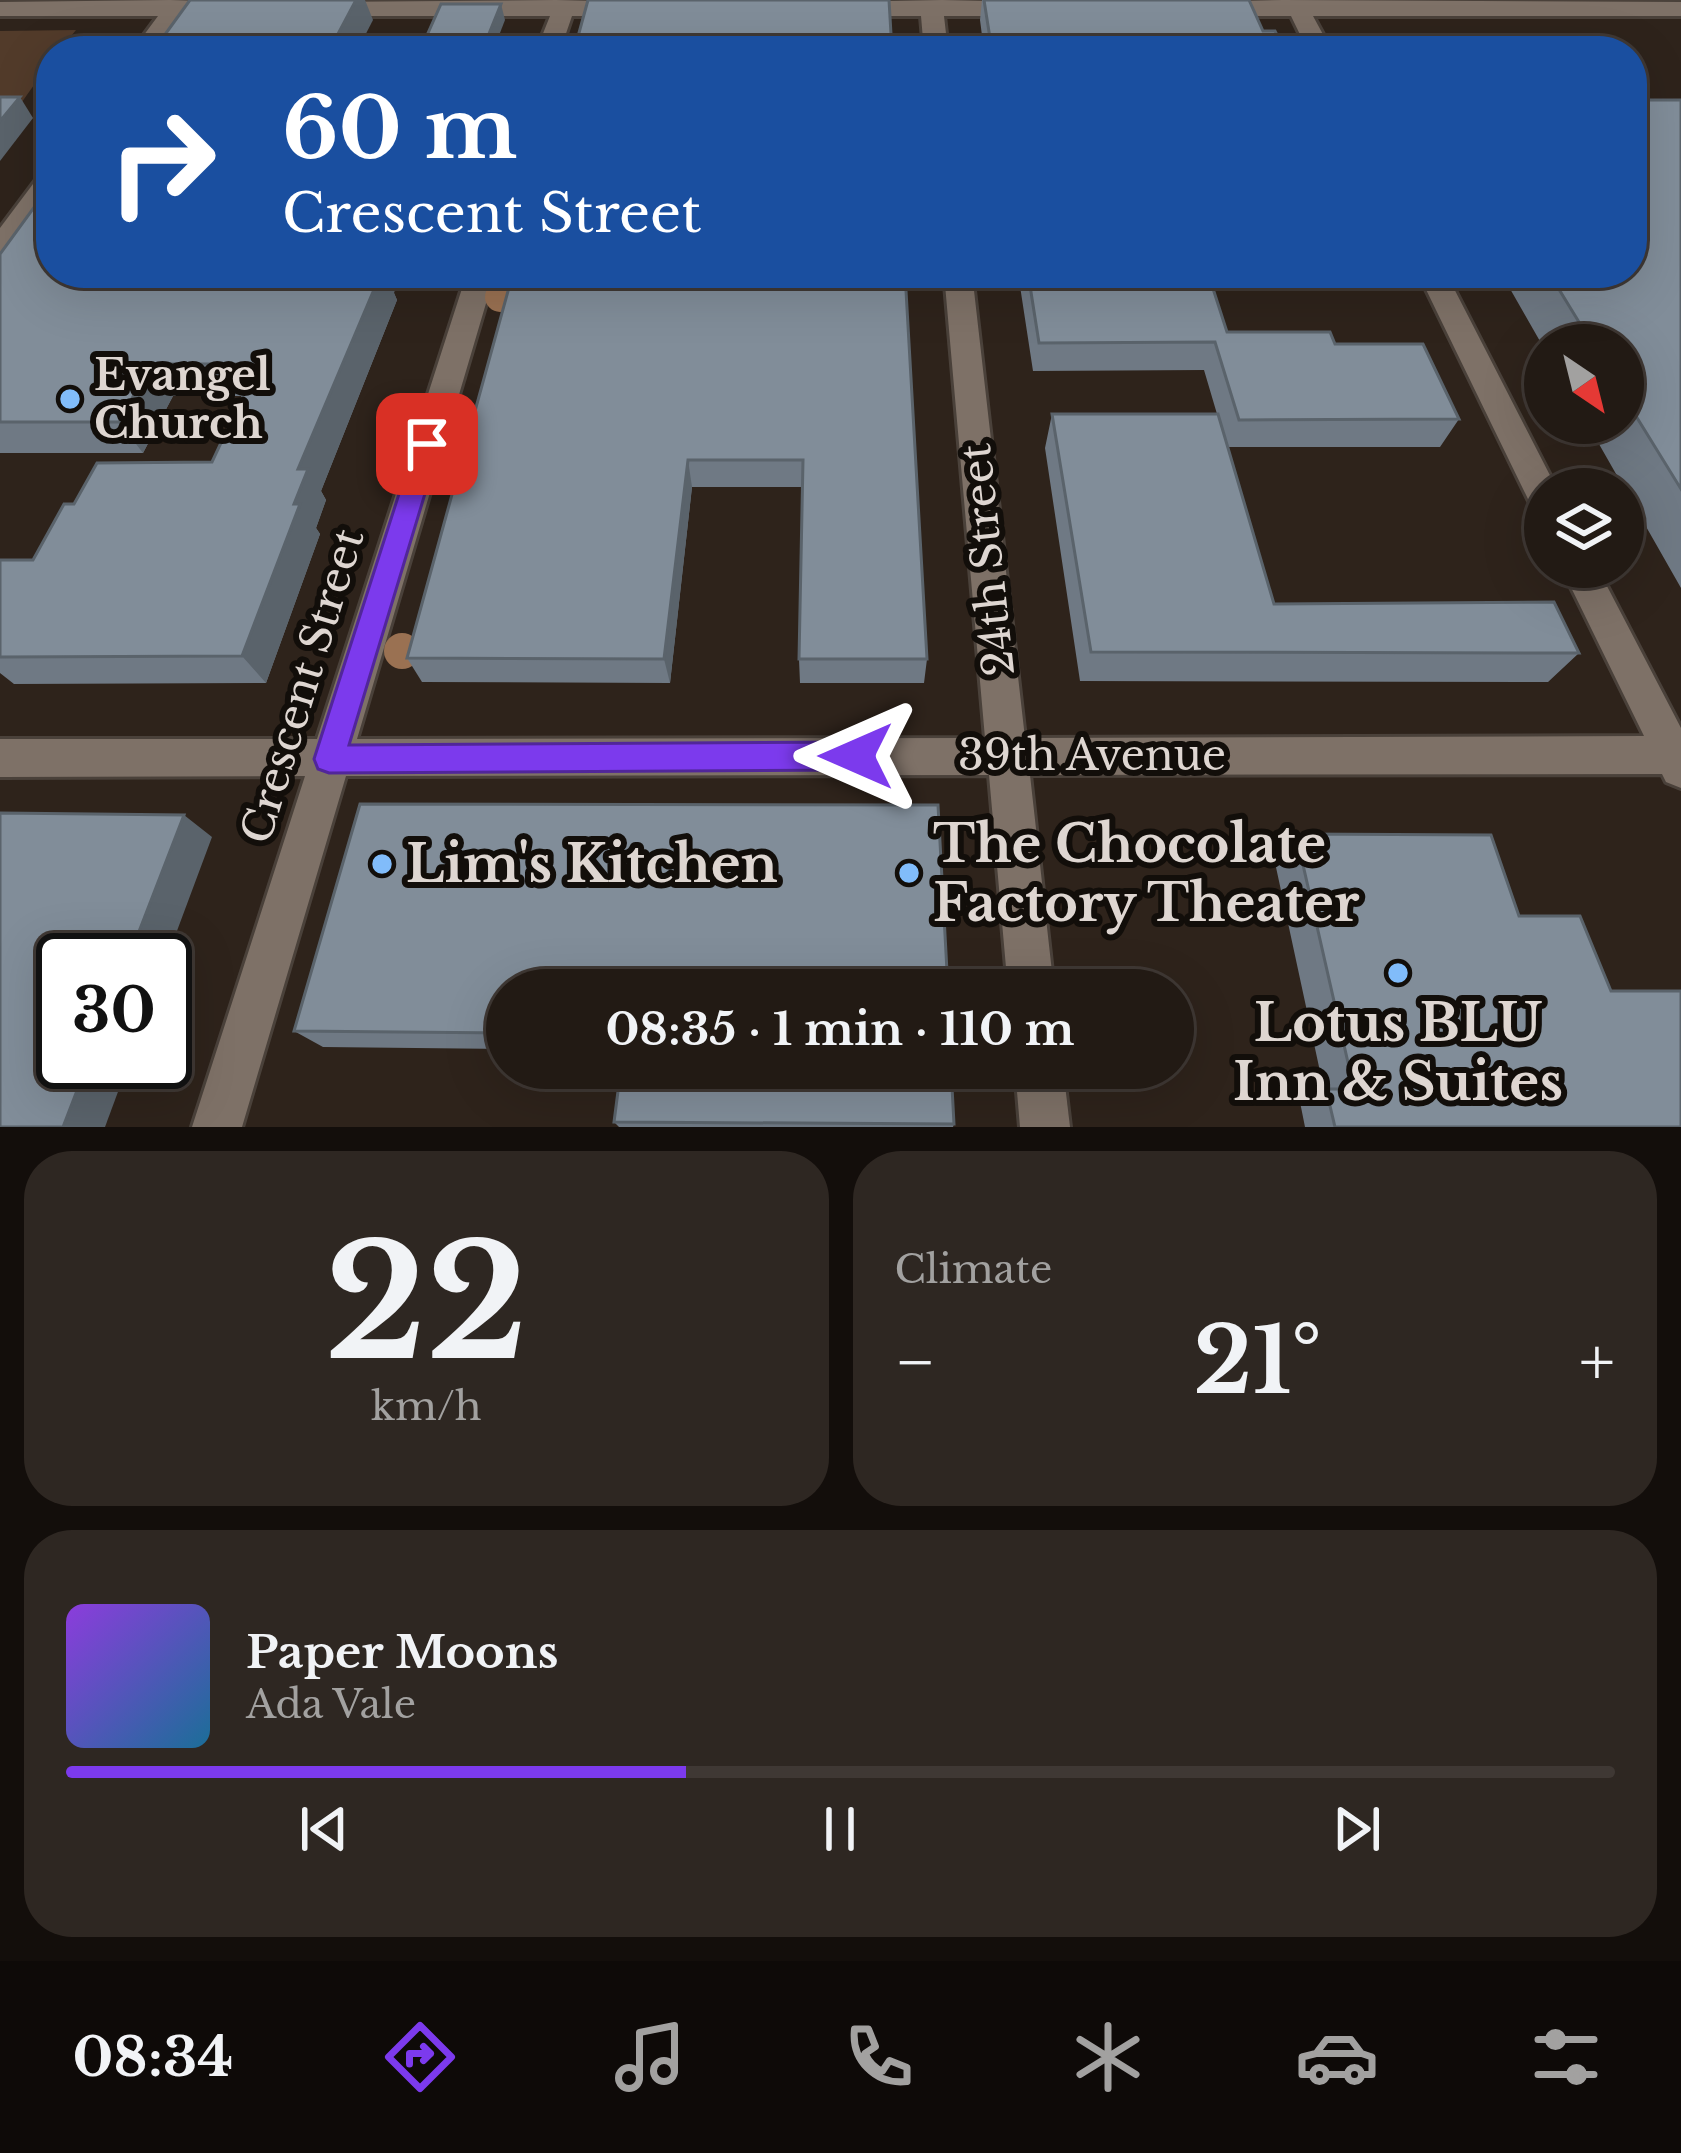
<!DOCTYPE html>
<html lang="en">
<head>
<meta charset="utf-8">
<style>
	:root { --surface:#221a14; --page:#2e2722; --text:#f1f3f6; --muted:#a2a1a0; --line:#3f3834; --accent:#7c3aed }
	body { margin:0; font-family:"Libre Baskerville",serif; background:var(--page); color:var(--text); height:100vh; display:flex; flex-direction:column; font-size:45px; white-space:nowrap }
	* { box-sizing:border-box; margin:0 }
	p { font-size:39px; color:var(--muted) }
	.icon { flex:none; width:66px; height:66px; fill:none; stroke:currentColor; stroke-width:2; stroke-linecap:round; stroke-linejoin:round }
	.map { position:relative; height:1127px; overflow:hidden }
	.side { display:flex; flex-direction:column; gap:24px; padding:24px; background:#130e0b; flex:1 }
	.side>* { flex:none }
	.banner { position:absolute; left:36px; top:36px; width:1611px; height:252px; border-radius:48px; box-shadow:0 12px 48px #0002,0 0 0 3px var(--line); background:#1a4fa0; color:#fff; overflow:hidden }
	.needle { width:78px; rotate:145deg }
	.buttons { position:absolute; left:1524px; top:324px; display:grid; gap:24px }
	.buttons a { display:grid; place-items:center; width:120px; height:120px; border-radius:50%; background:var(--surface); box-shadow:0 12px 48px #0002,0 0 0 3px var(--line); font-size:60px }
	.speed { position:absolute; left:36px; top:933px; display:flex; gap:24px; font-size:60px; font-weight:700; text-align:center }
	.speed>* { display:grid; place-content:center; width:156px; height:156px; border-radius:50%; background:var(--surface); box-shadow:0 12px 48px #0002,0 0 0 3px var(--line); line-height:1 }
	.speed .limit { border:6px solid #111; border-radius:18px; background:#fff; color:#111 }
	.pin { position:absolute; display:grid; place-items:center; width:102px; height:102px; color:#fff; margin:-51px; border-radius:24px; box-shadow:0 6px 18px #0006 }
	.me { position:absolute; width:132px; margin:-66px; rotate:270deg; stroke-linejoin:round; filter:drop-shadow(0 0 9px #0008) }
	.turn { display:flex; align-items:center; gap:42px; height:252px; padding:0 48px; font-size:54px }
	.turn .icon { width:156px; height:156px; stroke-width:2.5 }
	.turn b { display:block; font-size:84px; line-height:102px }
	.big { font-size:90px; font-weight:800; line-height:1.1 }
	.side .widget { flex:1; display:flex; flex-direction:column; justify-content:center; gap:18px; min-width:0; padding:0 42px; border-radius:48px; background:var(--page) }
	.side .dial { align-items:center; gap:0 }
	.dial b { font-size:156px; line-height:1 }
	.song { display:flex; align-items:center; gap:36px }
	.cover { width:144px; height:144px; border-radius:18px; background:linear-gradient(135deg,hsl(270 70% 55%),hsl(200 70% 35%)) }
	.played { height:12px; border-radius:6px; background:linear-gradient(90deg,var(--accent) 40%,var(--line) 40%) }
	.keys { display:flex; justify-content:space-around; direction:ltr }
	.heat { display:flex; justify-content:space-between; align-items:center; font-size:66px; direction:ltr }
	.side .tiles { flex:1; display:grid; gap:24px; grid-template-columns:1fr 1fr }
	.widget:last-child { grid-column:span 2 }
	.trip { position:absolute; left:486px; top:969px; width:708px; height:120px; border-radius:60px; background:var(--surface); box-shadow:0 12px 48px #0002,0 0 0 3px var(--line); font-weight:800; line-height:120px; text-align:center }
	.menu { display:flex; height:192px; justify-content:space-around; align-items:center; background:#0e0a08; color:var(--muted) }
	.menu .icon { width:84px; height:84px }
	.menu .active { color:var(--accent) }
	.menu b { font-size:54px; color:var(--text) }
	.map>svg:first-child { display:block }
</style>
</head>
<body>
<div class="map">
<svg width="1681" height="1127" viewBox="0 0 1681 1127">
	<rect width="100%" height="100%" fill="#2e231b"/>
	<path fill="#523b2a" d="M 76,30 L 59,51 L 51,51 L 51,61 L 12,116 L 0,115 L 0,31 Z"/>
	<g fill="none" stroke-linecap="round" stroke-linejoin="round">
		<g stroke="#4a413a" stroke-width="6">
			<g id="minor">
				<path d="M 170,0 L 230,2 L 241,9 L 230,16 L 181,16 L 156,51 L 132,51 L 158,16 L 0,16 L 0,2 Z"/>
				<path d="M 556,0 L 632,2 L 643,9 L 632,16 L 572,16 L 560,51 L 536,51 L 550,16 L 322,16 L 311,9 L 322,2 Z"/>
				<path d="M 942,0 L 1028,2 L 1039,9 L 1028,16 L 944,16 L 948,51 L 924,51 L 921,16 L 844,16 L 833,9 L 844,2 Z"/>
				<path d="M 1283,0 L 1681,2 L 1681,16 L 1313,16 L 1332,51 L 1308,51 L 1291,16 L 1204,16 L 1193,9 L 1204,2 Z"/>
				<path d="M 51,170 L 51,197 L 10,254 L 0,257 L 0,228 L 42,172 Z"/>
				<path d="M 467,273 L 495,273 L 357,739 L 985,738 L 944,273 L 972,273 L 1025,738 L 1644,736 L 1561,567 L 1597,567 L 1681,728 L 1681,788 L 1666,782 L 1662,774 L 1030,775 L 1054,990 L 1008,990 L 989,775 L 346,776 L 242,1127 L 192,1127 L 305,776 L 0,777 L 0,739 L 317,739 Z"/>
				<path d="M 1418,273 L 1446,273 L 1557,489 L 1545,489 L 1545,512 L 1533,508 L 1528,499 Z"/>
				<path d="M 1015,1068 L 1063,1068 L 1070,1127 L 1020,1127 Z"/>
			</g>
		</g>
		<use href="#minor" fill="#7e7167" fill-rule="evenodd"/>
	</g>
	<g fill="#9a7152">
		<circle cx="500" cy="297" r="15"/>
		<circle cx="402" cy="651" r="18"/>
	</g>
	<g fill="#6f7984">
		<path d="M 982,0 L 1249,0 L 1263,31 L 1285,51 L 984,51 L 980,20 Z"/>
		<path d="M 1681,100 L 1681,588 L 1587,423 L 1623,423 L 1623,345 L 1545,345 L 1545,350 L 1501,273 L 1632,273 Z"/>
		<path d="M 0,254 L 239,283 L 394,293 L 397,300 L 321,491 L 326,500 L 316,528 L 320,534 L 266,683 L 14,684 L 0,673 L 0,560 L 33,560 L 74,504 L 212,462 L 243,396 L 173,396 L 143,453 L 0,453 Z"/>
		<path d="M 905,273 L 927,659 L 924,683 L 800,683 L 799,659 L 802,487 L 692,487 L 670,683 L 422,682 L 407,658 Z"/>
		<path d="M 1018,273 L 1208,273 L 1227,332 L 1335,344 L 1459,419 L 1440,447 L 1228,447 L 1274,604 L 1579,653 L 1548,682 L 1080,681 L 1045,448 L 1052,414 L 1217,414 L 1204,370 L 1033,371 Z"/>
		<path d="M 1296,834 L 1519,916 L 1611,991 L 1681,1127 L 1305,1127 L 1300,1102 L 1324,1090 L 1274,858 Z"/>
		<path d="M 507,990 L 507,1049 L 323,1047 L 294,1031 Z"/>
		<path d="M 614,1122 L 954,1124 L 953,1127 L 619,1127 Z"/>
	</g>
	<g fill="#5a636b">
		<path d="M 356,0 L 365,0 L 373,20 L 357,51 L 329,51 Z"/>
		<path d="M 501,4 L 505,20 L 493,51 L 482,51 Z"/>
		<path d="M 20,97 L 33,118 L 0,161 L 0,121 Z"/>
		<path d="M 209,273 L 244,273 L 223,315 L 204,283 Z"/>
		<path d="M 380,273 L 401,273 L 394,293 L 397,300 L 321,491 L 326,500 L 316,528 L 320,534 L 266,683 L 242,656 L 294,504 L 298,469 Z"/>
		<path d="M 151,364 L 173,396 L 143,453 L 119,422 Z"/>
		<path d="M 688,460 L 692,487 L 670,683 L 664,659 Z"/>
		<path d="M 184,815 L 212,837 L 165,963 L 165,960 L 128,960 Z"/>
		<path d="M 88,1062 L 129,1062 L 105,1127 L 63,1127 Z"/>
	</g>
	<g fill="#818d99" stroke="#5a636b" stroke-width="3">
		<path d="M 190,0 L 356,0 L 329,51 L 153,51 Z"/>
		<path d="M 588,0 L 889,0 L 892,51 L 574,51 Z"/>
		<path d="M 984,0 L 1249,0 L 1263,31 L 1275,31 L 1285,51 L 992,51 Z"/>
		<path d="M 441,4 L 501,4 L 482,51 L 420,51 Z"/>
		<path d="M 0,97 L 20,97 L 0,121 Z"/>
		<path d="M 1632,100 L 1681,100 L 1681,489 L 1623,395 L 1623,345 L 1593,345 L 1549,273 L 1632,273 Z"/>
		<path d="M 51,184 L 51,273 L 209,273 L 204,283 L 295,283 L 300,273 L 381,273 L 298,469 L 308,469 L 294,504 L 300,504 L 242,656 L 0,657 L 0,560 L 33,560 L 64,504 L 74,504 L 97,463 L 212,462 L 258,364 L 151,364 L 119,422 L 0,422 L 0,254 Z"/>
		<path d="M 513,273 L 905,273 L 927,659 L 799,659 L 803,460 L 688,460 L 664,659 L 407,658 Z"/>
		<path d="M 1028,273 L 1208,273 L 1227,332 L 1330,332 L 1335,344 L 1423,344 L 1459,419 L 1239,420 L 1215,342 L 1039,343 Z"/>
		<path d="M 1052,414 L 1218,414 L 1274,604 L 1554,602 L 1579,653 L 1091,652 Z"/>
		<path d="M 360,804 L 938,805 L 948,990 L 507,990 L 507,1033 L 294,1031 Z"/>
		<path d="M 0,813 L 184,815 L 128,960 L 63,960 L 63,1062 L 88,1062 L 63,1127 L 0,1127 Z"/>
		<path d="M 1296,834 L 1491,835 L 1519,916 L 1580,916 L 1611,991 L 1681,991 L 1681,1127 L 1335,1127 L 1326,1089 L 1354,1089 Z"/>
		<path d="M 621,1068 L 951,1068 L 954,1124 L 614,1122 Z"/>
	</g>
	<path fill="#7c3aed" stroke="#51269a" stroke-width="3" d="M 427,435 L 440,444 L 349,745 L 856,742 L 867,746 L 871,756 L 867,766 L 856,770 L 329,773 L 318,769 L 314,759 L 415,444 Z"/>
	<g fill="#81bcfa" stroke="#120e0a" stroke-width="4.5">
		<circle cx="70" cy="399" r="12"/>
		<circle cx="382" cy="864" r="12"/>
		<circle cx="909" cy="873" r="12"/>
		<circle cx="1398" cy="973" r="12"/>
	</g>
	<g text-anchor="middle" stroke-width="12" stroke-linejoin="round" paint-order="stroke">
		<g font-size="42" font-weight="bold" fill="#ded6d1" stroke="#120e0a" text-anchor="start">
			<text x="94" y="390">Evangel<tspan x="94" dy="48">Church</tspan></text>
		</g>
		<g font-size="42" fill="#ded6d1" stroke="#120e0a">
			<text transform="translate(987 560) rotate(-96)" y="15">24th Street</text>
			<text transform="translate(302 686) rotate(-73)" y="15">Crescent Street</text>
			<text x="1092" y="770">39th Avenue</text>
		</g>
		<g font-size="51" font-weight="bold" fill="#ded6d1" stroke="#120e0a" text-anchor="start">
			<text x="933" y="862">The Chocolate<tspan x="933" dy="59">Factory Theater</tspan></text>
			<text x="406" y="882">Lim's Kitchen</text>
			<text x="1398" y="1041" text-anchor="middle">Lotus BLU<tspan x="1398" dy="59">Inn &amp; Suites</tspan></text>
		</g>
	</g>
</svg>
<div class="buttons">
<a><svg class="needle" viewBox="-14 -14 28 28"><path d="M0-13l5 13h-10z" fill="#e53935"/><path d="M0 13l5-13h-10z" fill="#a2a1a0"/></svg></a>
<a><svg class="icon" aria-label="layers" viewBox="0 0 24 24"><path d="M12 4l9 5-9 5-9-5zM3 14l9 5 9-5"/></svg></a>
</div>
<div class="speed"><div class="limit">30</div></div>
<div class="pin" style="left:427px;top:444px;background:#d93025"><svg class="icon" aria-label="arrive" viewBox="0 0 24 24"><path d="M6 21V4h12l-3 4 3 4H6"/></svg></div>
<svg class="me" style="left:856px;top:756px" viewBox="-20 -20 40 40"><path d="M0-17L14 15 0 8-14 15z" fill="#7c3aed" stroke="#fff" stroke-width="4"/></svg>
<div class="trip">08:35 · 1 min · 110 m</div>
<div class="banner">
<div class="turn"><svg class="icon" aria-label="right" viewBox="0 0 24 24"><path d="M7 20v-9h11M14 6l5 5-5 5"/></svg><div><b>60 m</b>Crescent Street</div></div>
</div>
</div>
<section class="side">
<div class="tiles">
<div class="widget dial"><b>22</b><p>km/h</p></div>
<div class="widget"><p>Climate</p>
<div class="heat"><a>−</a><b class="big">21°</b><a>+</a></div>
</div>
<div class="widget">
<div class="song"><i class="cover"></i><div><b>Paper Moons</b><p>Ada Vale</p></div></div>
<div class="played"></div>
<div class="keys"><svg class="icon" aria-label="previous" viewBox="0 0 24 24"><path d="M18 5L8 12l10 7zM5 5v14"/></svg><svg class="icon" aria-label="pause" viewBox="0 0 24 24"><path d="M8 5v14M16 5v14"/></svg><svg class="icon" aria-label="next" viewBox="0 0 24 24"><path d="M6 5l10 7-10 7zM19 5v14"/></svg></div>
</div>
</div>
</section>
<nav class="menu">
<b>08:34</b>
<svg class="icon active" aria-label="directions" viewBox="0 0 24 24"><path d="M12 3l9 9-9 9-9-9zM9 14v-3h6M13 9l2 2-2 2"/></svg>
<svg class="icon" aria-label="music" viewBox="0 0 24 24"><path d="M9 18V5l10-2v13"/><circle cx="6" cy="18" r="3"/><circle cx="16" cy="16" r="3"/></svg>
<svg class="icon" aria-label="phone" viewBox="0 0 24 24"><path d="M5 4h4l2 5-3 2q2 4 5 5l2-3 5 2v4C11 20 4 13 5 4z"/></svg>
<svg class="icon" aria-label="climate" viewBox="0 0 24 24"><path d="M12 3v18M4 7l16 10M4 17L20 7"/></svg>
<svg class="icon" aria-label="car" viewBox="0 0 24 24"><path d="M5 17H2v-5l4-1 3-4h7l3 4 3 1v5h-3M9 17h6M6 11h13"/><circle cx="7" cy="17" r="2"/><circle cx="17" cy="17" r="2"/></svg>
<svg class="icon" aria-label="filters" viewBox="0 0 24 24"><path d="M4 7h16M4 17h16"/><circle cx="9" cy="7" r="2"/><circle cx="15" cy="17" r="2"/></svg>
</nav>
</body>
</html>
